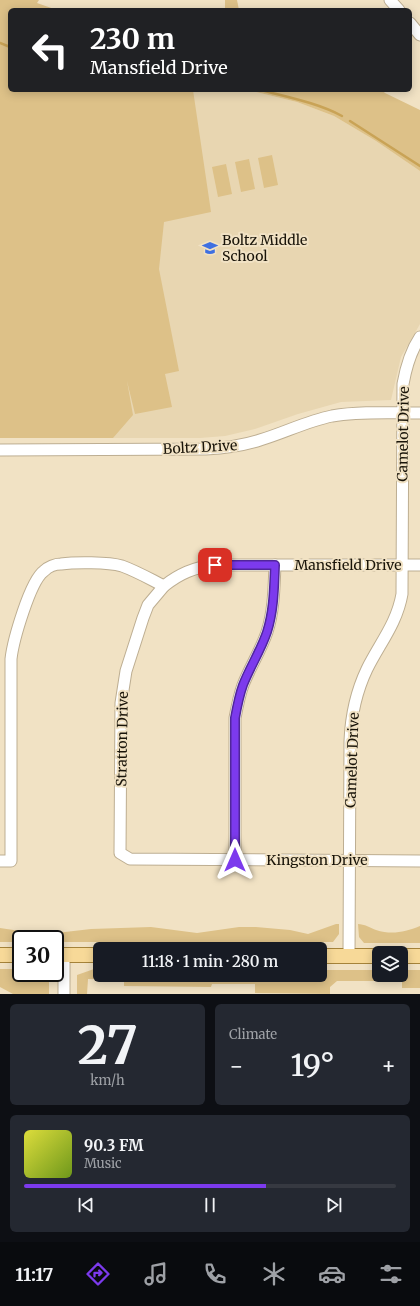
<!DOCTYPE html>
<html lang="en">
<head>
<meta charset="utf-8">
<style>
	:root { --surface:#171b24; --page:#242831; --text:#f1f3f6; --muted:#9ea1a6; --line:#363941; --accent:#7c3aed }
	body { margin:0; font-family:Merriweather,serif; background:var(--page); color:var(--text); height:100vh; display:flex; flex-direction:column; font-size:15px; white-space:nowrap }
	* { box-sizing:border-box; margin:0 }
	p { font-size:13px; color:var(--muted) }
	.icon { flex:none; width:22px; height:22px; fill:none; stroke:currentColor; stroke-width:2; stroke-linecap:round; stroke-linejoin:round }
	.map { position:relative; height:994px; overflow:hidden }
	.side { display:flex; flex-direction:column; gap:10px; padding:10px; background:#0d0f14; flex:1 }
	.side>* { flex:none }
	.hud { position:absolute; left:8px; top:8px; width:404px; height:84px; border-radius:6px; box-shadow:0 2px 10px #0003; background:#202124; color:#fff; overflow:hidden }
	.controls { position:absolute; left:372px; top:946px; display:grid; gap:8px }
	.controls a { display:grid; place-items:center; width:36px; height:36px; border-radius:6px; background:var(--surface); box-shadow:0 2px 10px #0003; font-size:20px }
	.speed { position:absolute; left:12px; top:930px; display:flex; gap:8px; font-size:20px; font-weight:700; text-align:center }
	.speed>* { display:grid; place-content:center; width:52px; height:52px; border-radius:50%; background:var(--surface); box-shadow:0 2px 10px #0003; line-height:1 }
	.speed .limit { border:2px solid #111; border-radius:6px; background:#fff; color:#111 }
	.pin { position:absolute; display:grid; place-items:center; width:34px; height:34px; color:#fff; margin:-17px; border-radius:8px; box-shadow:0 2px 6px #0006 }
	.me { position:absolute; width:44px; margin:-22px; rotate:0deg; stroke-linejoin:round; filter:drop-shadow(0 0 3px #0008) }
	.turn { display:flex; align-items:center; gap:14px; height:84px; padding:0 16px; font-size:18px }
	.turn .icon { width:52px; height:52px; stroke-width:2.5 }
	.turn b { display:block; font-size:28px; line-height:34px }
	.big { font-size:30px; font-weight:600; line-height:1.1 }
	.side .widget { flex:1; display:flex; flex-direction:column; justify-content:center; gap:6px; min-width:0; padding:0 14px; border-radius:6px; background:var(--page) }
	.side .dial { align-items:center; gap:0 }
	.dial b { font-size:52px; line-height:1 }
	.song { display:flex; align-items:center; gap:12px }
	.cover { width:48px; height:48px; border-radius:6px; background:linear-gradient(135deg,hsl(60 70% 55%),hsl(80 70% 35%)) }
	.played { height:4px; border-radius:2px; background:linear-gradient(90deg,var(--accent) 65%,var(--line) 65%) }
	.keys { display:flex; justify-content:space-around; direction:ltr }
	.heat { display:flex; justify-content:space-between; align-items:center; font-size:22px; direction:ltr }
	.side .tiles { flex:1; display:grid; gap:10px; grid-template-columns:1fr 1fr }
	.widget:last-child { grid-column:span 2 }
	.trip { position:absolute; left:93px; top:942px; width:234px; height:40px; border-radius:6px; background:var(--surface); box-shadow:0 2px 10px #0003; font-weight:600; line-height:40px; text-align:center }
	.tab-bar { display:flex; height:64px; justify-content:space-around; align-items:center; background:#090b0e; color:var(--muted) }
	.tab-bar .icon { width:28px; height:28px }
	.tab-bar .on { color:var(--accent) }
	.tab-bar b { font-size:18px; color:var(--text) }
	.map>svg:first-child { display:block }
</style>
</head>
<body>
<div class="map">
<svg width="420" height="994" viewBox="0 0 420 994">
	<rect width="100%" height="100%" fill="#f1e2c4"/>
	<path fill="#e8d6b1" d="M 10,90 L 248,90 L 297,102 L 334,116 L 376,141 L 420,171 L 420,324 L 401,357 L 391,400 L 341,402 L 298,414 L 255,429 L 225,436 L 200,438 L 0,438 Z"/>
	<g fill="#ddc188">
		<path d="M 0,0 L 39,0 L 37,3 L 57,10 L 10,10 L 10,90 L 193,90 L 211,212 L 164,222 L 159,269 L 179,371 L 165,374 L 172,407 L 135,414 L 127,381 L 133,415 L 113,438 L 0,438 Z"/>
		<path d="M 225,0 L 237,0 L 239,10 L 225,10 Z"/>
		<path d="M 248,90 L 382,90 L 385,93 L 420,110 L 420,171 L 376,141 L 334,116 L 297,102 Z"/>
		<path d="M 272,155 L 278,185 L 264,188 L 258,158 Z"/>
		<path d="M 249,159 L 255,189 L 241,192 L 235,162 Z"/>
		<path d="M 226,164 L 232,194 L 218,197 L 212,167 Z"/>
		<path d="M 336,924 L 339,924 L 339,934 L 333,942 L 55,942 L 55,939 L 21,939 L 21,942 L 0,942 L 0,928 L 20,931 L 65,932 L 91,929 L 151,927 L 197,933 L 239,927 L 256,927 L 290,930 L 308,934 Z"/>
		<path d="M 358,924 C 364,924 371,928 376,930 C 392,935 405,932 420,926 L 420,943 L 364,943 L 359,937 Z"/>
		<path d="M 0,969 L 21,969 L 21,973 L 42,973 L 49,976 L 49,994 L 13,994 L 0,987 Z"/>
		<path d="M 94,969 L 100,969 L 100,975 L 320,975 L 320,970 L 379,970 L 379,975 L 401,975 L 401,970 L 420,970 L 420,988 L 402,988 L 402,981 L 337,981 L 330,987 L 330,994 L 255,993 L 255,984 L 212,984 L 211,987 L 124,986 L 124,980 L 88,979 L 87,994 L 77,994 L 77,975 Z"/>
	</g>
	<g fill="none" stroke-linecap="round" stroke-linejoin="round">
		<g stroke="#c9a356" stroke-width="2.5">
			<path d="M 0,43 L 10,47"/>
			<path d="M 261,90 C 287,97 318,103 342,116"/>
			<path d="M 350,121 L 420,166"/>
		</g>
		<g stroke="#bdae92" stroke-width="13">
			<g id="minor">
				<path d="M 390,0 L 399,10"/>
				<path d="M 410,23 L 420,35"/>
				<path d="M 0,450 L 206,449 C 224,448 242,446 260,440 C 284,433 307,421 332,416 C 361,411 391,413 420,413"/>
				<path d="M 164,586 L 148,605 L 143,618 L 126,671 L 121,703 L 120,853 L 130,859 L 420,861"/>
				<path d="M 235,860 L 235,718 C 237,707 239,696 243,685 C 250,667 261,650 267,632 C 274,610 274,587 275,565"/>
				<path d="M 0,861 L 11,861 L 11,659 C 13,641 30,581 44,571 C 48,567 55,564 61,564 C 75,562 108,562 122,566 C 136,571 150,579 164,586 C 180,573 195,567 215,565 L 420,565"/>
				<path d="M 64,955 L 64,994"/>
				<path d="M 349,956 L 350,741 C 351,716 356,692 367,669 C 380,643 397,623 402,594 L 403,384 C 406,367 410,352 420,337"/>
			</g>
		</g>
		<g stroke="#a5833a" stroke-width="16">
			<g id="major">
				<path d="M 0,955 L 21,955"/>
				<path d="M 55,955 L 100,955"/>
				<path d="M 320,956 L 379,956"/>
				<path d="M 401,956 L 420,956"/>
			</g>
		</g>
		<use href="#minor" stroke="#fff" stroke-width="11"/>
		<use href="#major" stroke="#f7d998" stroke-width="14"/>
	</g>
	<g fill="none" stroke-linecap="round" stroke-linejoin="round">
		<g stroke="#51269a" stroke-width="10">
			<path id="route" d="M 215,565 L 275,565 C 274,588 274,610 267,632 C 261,650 250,667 243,685 C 239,696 237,707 235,718 L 235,860"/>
		</g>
		<use href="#route" stroke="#7c3aed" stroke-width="7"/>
	</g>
	<defs>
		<g id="school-bare" transform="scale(1.2)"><path d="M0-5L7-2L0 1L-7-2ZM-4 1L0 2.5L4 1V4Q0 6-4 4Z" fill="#3f70e1" stroke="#f1e2c4" stroke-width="2.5" paint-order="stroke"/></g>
	</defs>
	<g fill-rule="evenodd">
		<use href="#school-bare" x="210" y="248"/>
	</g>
	<g text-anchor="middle" stroke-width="4" stroke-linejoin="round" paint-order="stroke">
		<g font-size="14" fill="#191409" stroke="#f1e2c4" text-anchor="start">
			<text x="222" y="245">Boltz Middle<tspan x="222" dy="16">School</tspan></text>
		</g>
		<g font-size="14" fill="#191409" stroke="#f1e2c4">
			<text transform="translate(403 434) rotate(-89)" y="5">Camelot Drive</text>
			<text transform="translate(200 447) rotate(-3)" y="5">Boltz Drive</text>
			<text x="348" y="570">Mansfield Drive</text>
			<text transform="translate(122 739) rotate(-89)" y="5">Stratton Drive</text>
			<text transform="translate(352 760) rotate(-88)" y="5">Camelot Drive</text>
			<text x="317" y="865">Kingston Drive</text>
		</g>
	</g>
</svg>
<div class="controls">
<a><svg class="icon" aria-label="layers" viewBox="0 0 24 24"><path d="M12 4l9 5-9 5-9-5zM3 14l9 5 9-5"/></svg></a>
</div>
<div class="speed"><div class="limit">30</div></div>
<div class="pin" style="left:215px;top:565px;background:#d93025"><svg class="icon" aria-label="arrive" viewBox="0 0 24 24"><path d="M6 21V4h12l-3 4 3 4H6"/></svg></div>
<svg class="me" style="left:235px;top:860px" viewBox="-20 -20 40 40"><path d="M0-17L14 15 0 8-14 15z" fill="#7c3aed" stroke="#fff" stroke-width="4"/></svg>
<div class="trip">11:18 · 1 min · 280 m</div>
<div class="hud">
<div class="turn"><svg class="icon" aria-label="left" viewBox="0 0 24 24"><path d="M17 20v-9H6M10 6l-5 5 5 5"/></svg><div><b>230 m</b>Mansfield Drive</div></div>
</div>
</div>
<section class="side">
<div class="tiles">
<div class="widget dial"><b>27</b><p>km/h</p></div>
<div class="widget"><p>Climate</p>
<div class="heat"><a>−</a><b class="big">19°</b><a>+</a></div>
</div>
<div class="widget">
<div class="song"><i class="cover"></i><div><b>90.3 FM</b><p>Music</p></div></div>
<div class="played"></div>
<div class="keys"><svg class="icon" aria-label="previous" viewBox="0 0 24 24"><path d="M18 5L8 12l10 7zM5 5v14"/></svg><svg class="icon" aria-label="pause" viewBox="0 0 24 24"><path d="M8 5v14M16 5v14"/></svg><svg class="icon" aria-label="next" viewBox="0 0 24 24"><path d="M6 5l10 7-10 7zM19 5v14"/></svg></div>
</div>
</div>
</section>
<nav class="tab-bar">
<b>11:17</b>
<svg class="icon on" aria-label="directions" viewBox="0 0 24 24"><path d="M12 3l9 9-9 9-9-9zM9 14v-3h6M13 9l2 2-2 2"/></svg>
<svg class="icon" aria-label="music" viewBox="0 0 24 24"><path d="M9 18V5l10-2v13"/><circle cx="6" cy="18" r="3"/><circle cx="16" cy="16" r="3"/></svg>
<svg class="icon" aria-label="phone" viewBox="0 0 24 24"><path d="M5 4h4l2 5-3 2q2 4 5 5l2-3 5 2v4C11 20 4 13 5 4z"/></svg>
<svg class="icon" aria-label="climate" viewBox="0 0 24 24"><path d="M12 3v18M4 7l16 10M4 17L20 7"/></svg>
<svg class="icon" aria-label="car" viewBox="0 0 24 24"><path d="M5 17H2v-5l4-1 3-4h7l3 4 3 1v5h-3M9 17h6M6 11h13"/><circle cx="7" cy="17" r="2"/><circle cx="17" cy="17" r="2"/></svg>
<svg class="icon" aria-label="filters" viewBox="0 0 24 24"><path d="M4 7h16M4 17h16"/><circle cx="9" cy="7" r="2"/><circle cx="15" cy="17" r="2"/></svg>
</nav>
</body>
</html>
